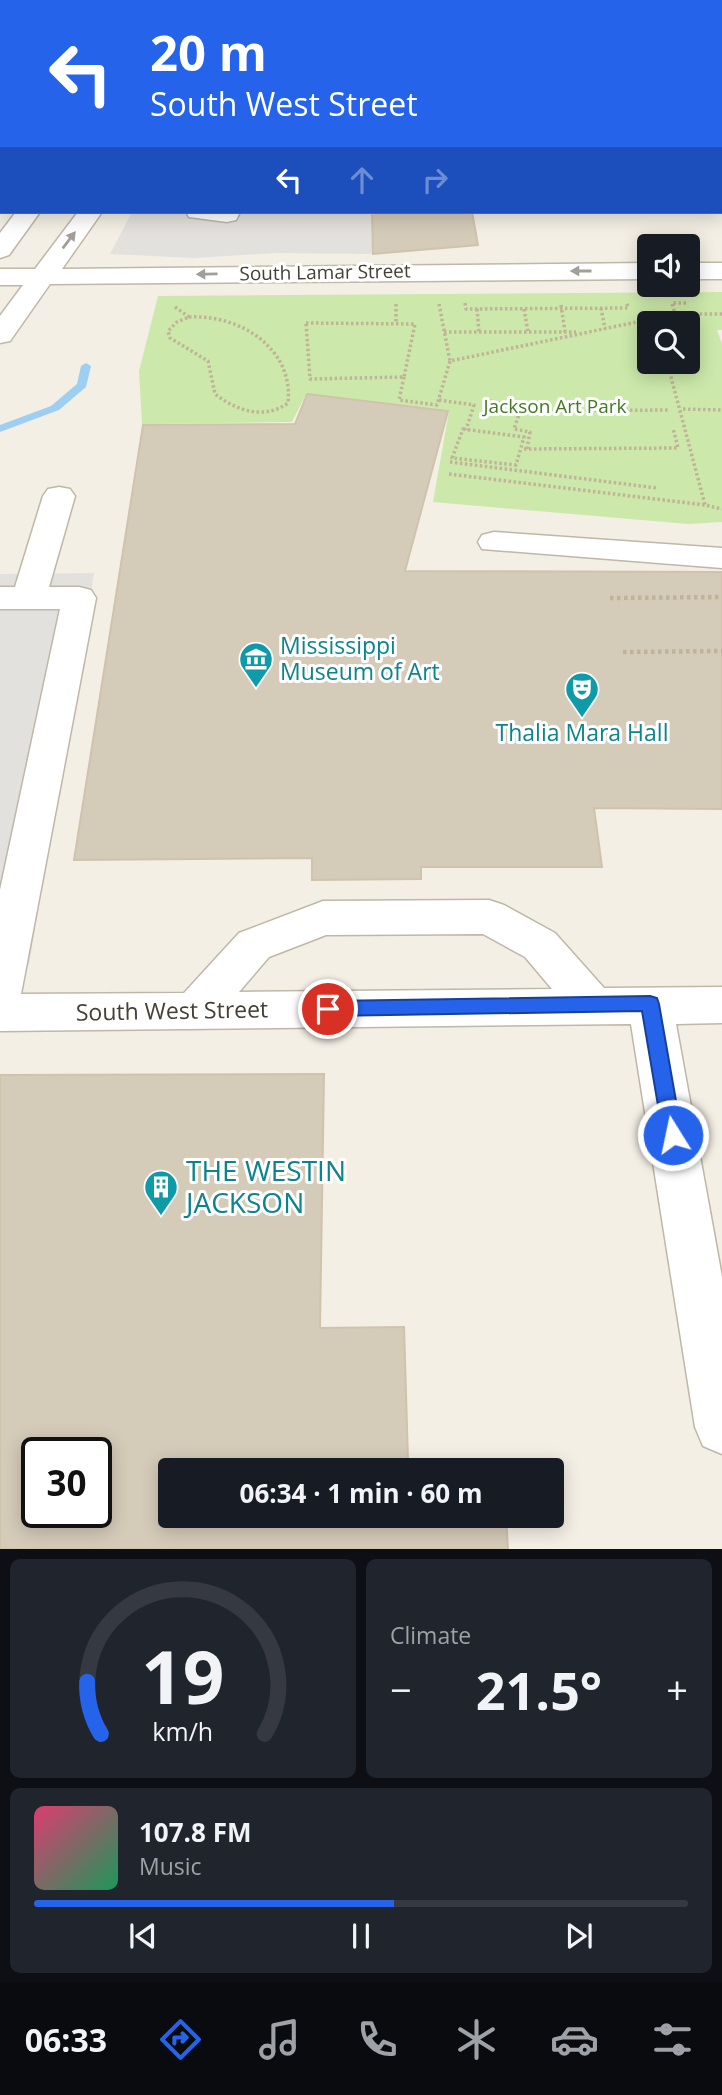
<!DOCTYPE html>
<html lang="en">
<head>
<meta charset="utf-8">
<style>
	:root { --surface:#171b24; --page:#20242c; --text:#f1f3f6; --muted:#9ea1a6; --line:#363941; --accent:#2563eb }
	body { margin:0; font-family:"Open Sans",sans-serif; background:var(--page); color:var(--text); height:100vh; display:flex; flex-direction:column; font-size:26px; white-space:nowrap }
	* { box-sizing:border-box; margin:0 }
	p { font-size:23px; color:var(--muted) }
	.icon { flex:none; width:38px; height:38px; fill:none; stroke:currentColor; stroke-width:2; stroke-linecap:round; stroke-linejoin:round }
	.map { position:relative; height:1549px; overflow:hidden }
	.panel { display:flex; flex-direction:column; gap:10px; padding:10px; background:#0d0f14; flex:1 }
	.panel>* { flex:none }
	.top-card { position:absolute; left:0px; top:0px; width:723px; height:214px; box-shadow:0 4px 18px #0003; background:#2563eb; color:#fff; overflow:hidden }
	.fabs { position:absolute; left:637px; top:234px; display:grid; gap:14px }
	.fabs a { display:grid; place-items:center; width:63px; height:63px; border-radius:7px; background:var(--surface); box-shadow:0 4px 18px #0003; font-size:35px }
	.speed { position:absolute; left:21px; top:1437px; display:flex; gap:14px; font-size:35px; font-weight:700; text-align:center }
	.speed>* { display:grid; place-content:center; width:91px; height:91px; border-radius:50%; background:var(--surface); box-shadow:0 4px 18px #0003; line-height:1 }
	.speed .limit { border:4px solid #111; border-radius:10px; background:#fff; color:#111 }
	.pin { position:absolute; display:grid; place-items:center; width:60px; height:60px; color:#fff; margin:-30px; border:4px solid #fff; border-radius:50%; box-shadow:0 2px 7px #0007 }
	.me { position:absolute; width:77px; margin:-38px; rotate:350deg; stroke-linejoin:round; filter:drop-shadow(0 0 5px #0008) }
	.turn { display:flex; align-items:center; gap:24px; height:147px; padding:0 35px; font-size:32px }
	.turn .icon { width:91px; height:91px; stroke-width:2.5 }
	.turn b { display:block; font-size:49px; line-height:60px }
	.lanes { display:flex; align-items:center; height:66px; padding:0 35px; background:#0003; justify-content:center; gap:35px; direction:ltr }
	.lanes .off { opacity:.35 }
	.big { font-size:52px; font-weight:700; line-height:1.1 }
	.panel .card { flex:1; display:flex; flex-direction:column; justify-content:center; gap:10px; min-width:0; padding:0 24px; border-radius:10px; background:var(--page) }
	.panel .dial { align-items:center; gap:0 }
	.dial svg { height:182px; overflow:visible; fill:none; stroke:var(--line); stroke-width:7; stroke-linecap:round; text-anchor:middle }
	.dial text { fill:var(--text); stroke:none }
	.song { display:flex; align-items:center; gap:21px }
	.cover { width:84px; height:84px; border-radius:10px; background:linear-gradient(135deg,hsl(340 70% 55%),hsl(150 70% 35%)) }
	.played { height:7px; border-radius:4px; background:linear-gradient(90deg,var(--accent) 55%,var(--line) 55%) }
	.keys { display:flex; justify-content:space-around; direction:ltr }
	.heat { display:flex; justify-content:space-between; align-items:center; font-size:38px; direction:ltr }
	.panel .tiles { flex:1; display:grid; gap:10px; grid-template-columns:1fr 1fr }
	.card:last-child { grid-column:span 2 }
	.trip { position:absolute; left:158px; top:1458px; width:406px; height:70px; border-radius:7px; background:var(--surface); box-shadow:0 4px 18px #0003; font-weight:700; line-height:70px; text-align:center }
	.tab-bar { display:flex; height:112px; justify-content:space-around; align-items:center; background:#090b0e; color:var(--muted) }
	.tab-bar .icon { width:49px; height:49px }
	.tab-bar .active { color:var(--accent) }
	.tab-bar b { font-size:32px; color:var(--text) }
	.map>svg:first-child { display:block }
</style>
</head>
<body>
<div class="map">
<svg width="722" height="1549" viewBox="0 0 722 1549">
	<rect width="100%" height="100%" fill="#f3efe4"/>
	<path fill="#cce9ab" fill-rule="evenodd" d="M 722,292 L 722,330 L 717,330 L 722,344 L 722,522 L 688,524 L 433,502 L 449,411 L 306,394 L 292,422 L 142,424 L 139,371 L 158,296 ZM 649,324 L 688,324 L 688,362 L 649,362 Z"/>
	<g fill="#e3e1dd">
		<path d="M 132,212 L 372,212 L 373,254 L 278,253 L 194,258 L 110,254 Z"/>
		<path d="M 94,573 L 29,965 L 0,965 L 0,574 Z"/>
	</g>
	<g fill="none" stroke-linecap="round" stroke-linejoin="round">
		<path fill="#9ecff3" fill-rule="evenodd" d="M 86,363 L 91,366 L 86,387 L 59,410 L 0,432 L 0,425 L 51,406 L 77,384 L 81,366 Z"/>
	</g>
	<g fill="#d5cbb9" stroke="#d0c3ac" stroke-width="2" fill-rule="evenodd">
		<path d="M 372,212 L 472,212 L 478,245 L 373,254 Z"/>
		<path d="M 307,394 L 448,411 L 405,571 L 722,572 L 722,809 L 594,808 L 602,867 L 421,867 L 421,879 L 312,880 L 312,858 L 74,860 L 143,425 L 295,424 Z"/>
		<path d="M 324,1074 L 320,1328 L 404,1327 L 408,1460 L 502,1460 L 503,1470 L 170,1470 L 170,1516 L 506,1516 L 508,1549 L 0,1549 L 0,1075 ZM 37,1452 L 96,1452 L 96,1512 L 37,1512 Z"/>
	</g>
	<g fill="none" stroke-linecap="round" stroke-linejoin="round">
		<g stroke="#bfb7a7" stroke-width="3">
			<g id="minor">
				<path d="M 238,0 L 258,0 L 236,2 Z"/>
				<path d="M 292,0 L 313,0 L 290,2 Z"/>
				<path d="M 421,0 L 464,0 L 419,2 Z"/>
				<rect x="0" y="26" width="2" height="12"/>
				<path d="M 16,212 L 40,212 L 9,255 L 0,258 L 0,233 Z"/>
				<path d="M 78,212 L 102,212 L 62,269 L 649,263 L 649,279 L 50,284 L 10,341 L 0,343 L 0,316 L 23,285 L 0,285 L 0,269 L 35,269 Z"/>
				<path d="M 186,212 L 240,212 L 236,220 L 227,222 L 189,217 Z"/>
				<rect x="688" y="263" width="34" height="16"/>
				<path d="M 59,487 L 70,489 L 75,496 L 49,587 L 79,587 L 91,590 L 96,598 L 21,994 L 184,993 L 239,933 L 323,901 L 489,900 L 504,905 L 555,933 L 604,988 L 722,987 L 722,1023 L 676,1024 L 722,1277 L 722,1454 L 703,1446 L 695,1427 L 631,1024 L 0,1031 L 0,890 L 60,609 L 0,609 L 0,587 L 15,587 L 43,496 L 48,489 ZM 483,934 L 525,957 L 552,989 L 239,992 L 269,957 L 326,935 Z"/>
				<path d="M 494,532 L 722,548 L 722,568 L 482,549 L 478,542 L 482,535 Z"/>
			</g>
		</g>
		<g stroke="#c1b397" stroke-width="3.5" stroke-dasharray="2.5 2.5" stroke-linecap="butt">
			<path d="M 465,303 L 466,309 L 628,308 L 627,303"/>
			<path d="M 686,303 L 672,303 L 675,314 L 722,314"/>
			<path d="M 396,304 L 396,324"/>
			<path d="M 439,304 L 450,361"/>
			<path d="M 561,305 L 565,332"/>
			<path d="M 175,307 L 189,317"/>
			<path d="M 601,308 L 605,329"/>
			<path d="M 477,309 L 479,332"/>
			<path d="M 524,309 L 528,332"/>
			<path d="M 189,317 C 239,314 294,348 288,403 C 264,420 237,411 215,394 L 208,361 L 170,338 L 168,331 L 177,322 Z"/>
			<path d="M 306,323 L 415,324 L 404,377 L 310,379 Z"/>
			<path d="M 444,332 L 576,332"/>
			<path d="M 667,362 L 705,505 L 722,509"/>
			<path d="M 404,377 L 399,400 L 437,405 L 450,361 L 675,314"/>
			<path d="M 439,400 L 474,405 L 466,430"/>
			<path d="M 484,400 L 520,406 L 520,411"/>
			<path d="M 683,409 L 722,410"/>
			<path d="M 520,411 L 670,410"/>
			<path d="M 520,411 L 514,429 L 530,432 L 527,449"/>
			<path d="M 463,429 L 524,437 L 516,465 L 452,458 Z"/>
			<path d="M 524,449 L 678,448 L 673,428"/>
			<path d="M 450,462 L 657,488"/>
			<path d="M 449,474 L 705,505"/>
		</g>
		<g stroke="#c1b397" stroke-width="4.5" stroke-dasharray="3.5 3.5" stroke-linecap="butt">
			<path d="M 610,598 L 722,597"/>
			<path d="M 623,652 L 722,651"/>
		</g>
		<use href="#minor" fill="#fff" fill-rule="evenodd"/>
	</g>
	<defs><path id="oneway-solid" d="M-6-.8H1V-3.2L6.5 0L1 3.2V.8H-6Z" transform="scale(1.75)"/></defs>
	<g fill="#a29f9a">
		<use href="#oneway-solid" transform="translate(69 240) rotate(-53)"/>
		<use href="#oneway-solid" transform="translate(581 271) rotate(-180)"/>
		<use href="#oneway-solid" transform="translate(207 274) rotate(179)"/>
	</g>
	<path fill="#2563eb" stroke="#184099" stroke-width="2" d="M 650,996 L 657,998 L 659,1004 L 682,1135 L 679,1141 L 673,1144 L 666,1141 L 663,1135 L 642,1011 L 328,1016 L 321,1014 L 318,1009 L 321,1003 L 328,1001 Z"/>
	<defs>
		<g id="museum-pin" transform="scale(1.75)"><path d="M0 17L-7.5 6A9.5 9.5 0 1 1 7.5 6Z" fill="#0f9aa8" stroke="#fff"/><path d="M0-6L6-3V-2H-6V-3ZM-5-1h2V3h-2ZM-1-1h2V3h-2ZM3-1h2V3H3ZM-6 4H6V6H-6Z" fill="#fff"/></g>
		<g id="theatre-pin" transform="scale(1.75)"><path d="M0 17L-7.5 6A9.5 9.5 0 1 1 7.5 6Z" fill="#0f9aa8" stroke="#fff"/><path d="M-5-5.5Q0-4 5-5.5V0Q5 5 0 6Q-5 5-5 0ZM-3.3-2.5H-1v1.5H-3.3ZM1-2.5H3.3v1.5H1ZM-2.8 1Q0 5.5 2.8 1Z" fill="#fff"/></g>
		<g id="building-pin" transform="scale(1.75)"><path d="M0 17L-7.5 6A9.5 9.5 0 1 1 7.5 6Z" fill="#0f9aa8" stroke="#fff"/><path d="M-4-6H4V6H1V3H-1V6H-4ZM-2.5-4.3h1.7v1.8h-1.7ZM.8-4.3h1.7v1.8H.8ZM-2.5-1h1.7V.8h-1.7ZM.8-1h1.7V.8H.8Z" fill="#fff"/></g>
	</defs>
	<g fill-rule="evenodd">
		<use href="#museum-pin" x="256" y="659"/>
		<use href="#theatre-pin" x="582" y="689"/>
		<use href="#building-pin" x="161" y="1187"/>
	</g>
	<g text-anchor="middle" stroke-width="6" stroke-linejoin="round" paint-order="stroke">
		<g font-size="19" fill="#453f34" stroke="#fff">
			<text transform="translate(325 272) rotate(-1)" y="7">South Lamar Street</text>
		</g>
		<g font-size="19" fill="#447925" stroke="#fff">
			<text x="555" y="413">Jackson Art Park</text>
		</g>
		<g font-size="23" fill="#0d838f" stroke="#fff" text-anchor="start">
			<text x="280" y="654">Mississippi<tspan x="280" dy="26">Museum of Art</tspan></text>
			<text x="582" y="741" text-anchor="middle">Thalia Mara Hall</text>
		</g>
		<g font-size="23" fill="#453f34" stroke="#fff">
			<text transform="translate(172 1011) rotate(-1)" y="8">South West Street</text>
		</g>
		<g font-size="28" fill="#0d838f" stroke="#fff" text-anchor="start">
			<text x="186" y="1181">THE WESTIN<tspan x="186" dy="32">JACKSON</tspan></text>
		</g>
	</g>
</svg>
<div class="fabs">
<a><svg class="icon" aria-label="sound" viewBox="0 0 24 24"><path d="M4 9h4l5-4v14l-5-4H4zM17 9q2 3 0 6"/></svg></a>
<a><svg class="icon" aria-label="search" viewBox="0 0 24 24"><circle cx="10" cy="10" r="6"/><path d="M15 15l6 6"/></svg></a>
</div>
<div class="speed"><div class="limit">30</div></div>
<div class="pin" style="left:328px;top:1009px;background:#d93025"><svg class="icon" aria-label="arrive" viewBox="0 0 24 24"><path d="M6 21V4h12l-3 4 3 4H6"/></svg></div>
<svg class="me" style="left:673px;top:1135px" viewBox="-20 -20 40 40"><circle r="17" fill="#2563eb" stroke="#fff" stroke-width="3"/><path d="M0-11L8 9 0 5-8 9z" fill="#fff"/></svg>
<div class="trip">06:34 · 1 min · 60 m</div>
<div class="top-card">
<div class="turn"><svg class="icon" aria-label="left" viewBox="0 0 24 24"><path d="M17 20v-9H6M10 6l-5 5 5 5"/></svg><div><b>20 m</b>South West Street</div></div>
<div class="lanes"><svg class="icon" aria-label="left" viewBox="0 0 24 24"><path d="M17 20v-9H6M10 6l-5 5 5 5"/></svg><svg class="icon off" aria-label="ahead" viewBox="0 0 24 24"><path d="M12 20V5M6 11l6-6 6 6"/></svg><svg class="icon off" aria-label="right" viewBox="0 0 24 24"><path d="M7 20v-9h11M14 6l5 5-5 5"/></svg></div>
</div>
</div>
<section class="panel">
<div class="tiles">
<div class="card dial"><svg viewBox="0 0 100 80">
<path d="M14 69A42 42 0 1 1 86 69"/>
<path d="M14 69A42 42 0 0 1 8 46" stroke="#2563eb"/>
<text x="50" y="56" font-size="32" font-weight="700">19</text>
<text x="50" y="72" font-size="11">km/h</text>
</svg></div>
<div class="card"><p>Climate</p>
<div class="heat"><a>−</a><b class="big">21.5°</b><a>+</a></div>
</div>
<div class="card">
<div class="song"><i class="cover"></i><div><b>107.8 FM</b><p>Music</p></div></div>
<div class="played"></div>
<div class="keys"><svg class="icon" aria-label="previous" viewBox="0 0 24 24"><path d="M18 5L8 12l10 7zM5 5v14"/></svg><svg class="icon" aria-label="pause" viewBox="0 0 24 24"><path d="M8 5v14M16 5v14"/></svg><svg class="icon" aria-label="next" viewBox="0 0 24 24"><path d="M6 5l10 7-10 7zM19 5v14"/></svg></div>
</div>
</div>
</section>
<nav class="tab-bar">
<b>06:33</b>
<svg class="icon active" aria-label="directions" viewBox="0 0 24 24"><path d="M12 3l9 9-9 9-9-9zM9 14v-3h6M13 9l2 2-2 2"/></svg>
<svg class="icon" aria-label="music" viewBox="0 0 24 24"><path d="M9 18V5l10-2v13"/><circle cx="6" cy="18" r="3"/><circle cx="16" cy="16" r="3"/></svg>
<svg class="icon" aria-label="phone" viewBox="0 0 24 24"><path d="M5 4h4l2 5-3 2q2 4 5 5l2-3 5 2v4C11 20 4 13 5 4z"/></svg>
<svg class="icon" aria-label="climate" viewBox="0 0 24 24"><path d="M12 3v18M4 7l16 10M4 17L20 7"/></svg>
<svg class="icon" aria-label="car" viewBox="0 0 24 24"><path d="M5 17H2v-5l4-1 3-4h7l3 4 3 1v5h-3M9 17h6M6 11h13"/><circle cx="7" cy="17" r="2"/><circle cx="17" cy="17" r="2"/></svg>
<svg class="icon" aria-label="filters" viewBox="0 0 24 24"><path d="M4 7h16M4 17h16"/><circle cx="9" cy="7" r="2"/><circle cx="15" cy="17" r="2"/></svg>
</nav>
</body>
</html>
